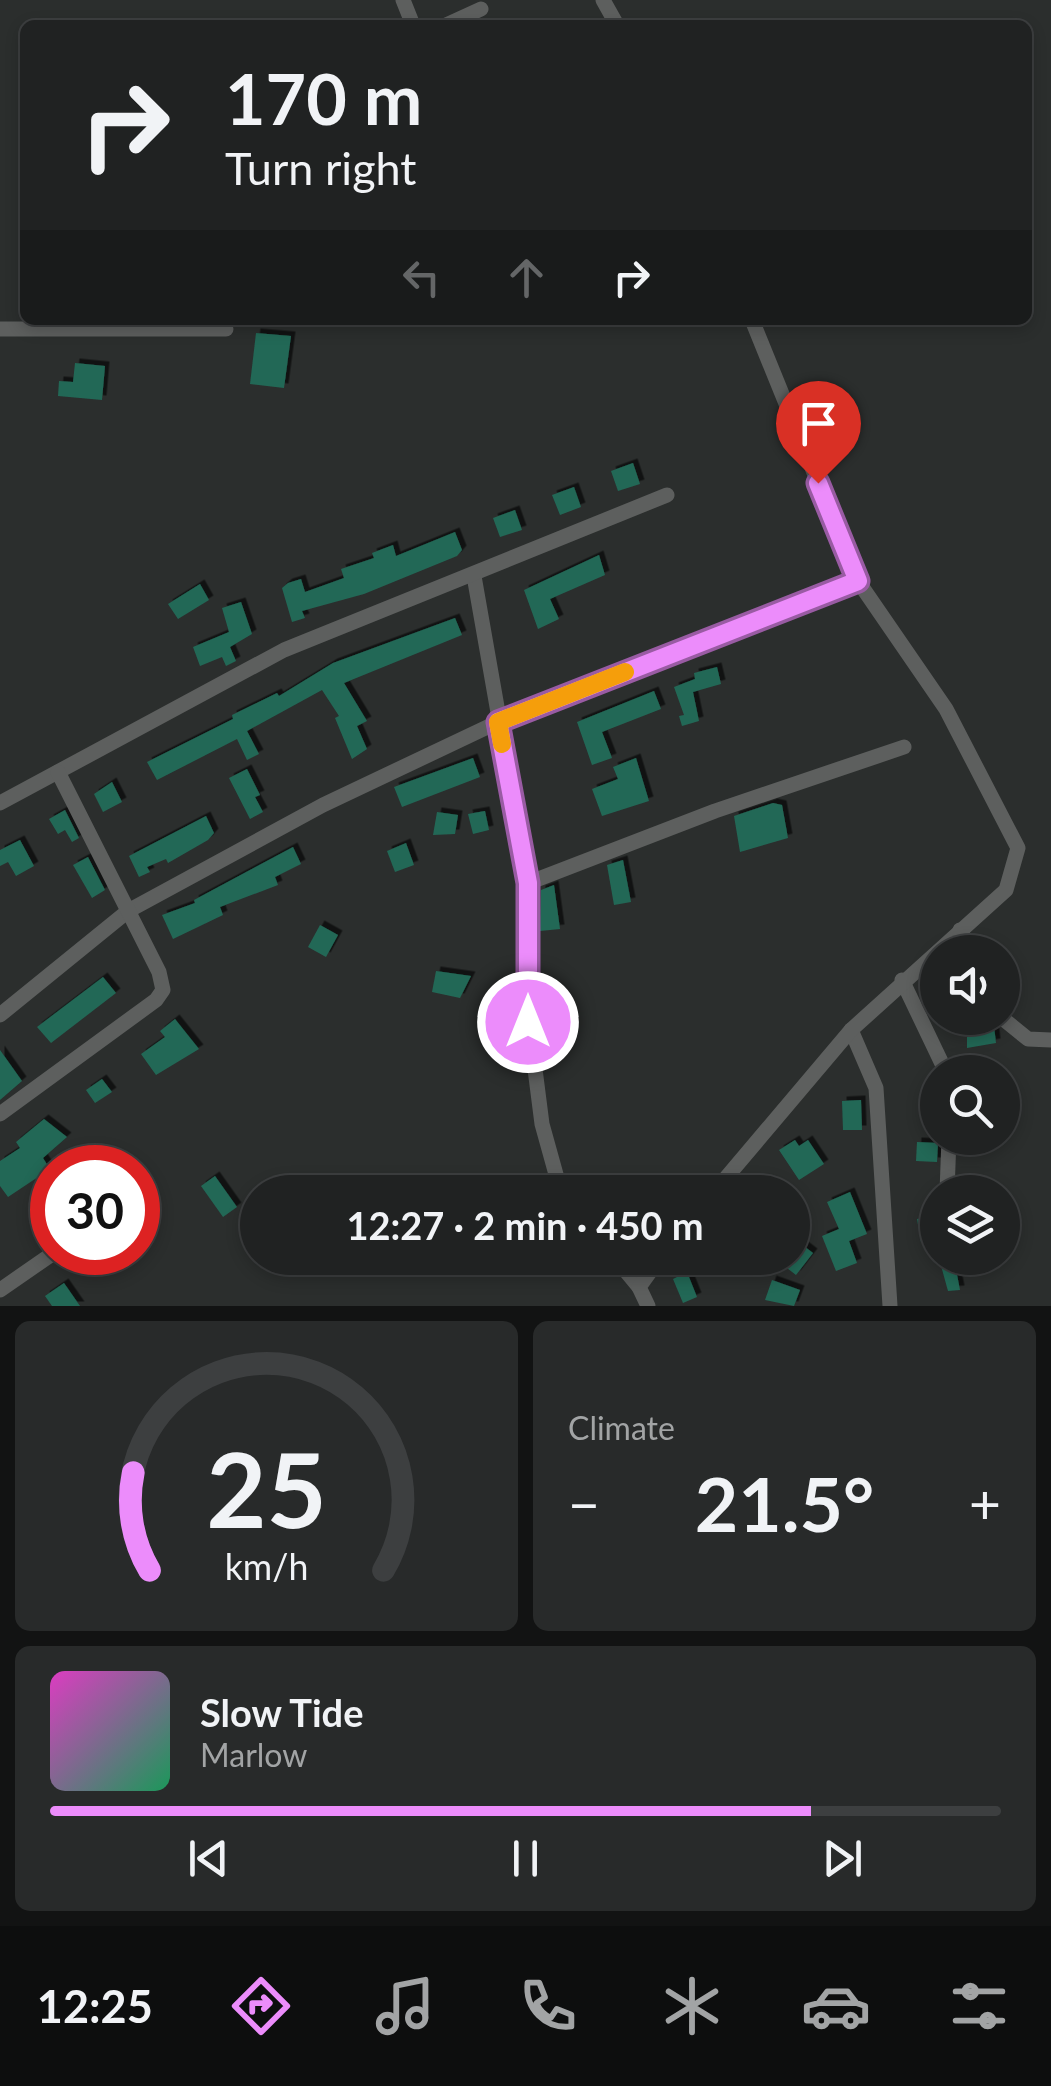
<!DOCTYPE html>
<html lang="en">
<head>
<meta charset="utf-8">
<style>
	:root { --surface:#202222; --page:#282a2a; --text:#f1f3f6; --muted:#a2a4a5; --line:#3d3f40; --accent:#ec8cfb }
	body { margin:0; font-family:Lato,sans-serif; background:var(--page); color:var(--text); height:100vh; display:flex; flex-direction:column; font-size:38px; white-space:nowrap }
	* { box-sizing:border-box; margin:0 }
	p { font-size:32px; color:var(--muted) }
	.icon { flex:none; width:55px; height:55px; fill:none; stroke:currentColor; stroke-width:2; stroke-linecap:round; stroke-linejoin:round }
	.map { position:relative; height:1306px; overflow:hidden }
	.panel { display:flex; flex-direction:column; gap:15px; padding:15px; background:#121313; flex:1 }
	.panel>* { flex:none }
	.banner { position:absolute; left:20px; top:20px; width:1012px; height:305px; border-radius:15px; box-shadow:0 5px 15px #0003,0 0 0 2px var(--line); background:#202222; color:var(--text); overflow:hidden }
	.fabs { position:absolute; left:920px; top:935px; display:grid; gap:20px }
	.fabs a { display:grid; place-items:center; width:100px; height:100px; border-radius:50%; background:var(--surface); box-shadow:0 5px 15px #0003,0 0 0 2px var(--line); font-size:50px }
	.speed { position:absolute; left:30px; top:1145px; display:flex; gap:20px; font-size:50px; font-weight:700; text-align:center }
	.speed>* { display:grid; place-content:center; width:130px; height:130px; border-radius:50%; background:var(--surface); box-shadow:0 5px 15px #0003,0 0 0 2px var(--line); line-height:1 }
	.speed .limit { border:15px solid #d22; background:#fff; color:#111 }
	.pin { position:absolute; display:grid; place-items:center; width:85px; height:85px; color:#fff; margin:-102px -42px; border-radius:50% 50% 50% 0; rotate:-45deg; box-shadow:0 0 10px #0007 }
	.pin .icon { rotate:45deg }
	.me { position:absolute; width:110px; margin:-55px; rotate:0deg; stroke-linejoin:round; filter:drop-shadow(0 0 8px #0008) }
	.turn { display:flex; align-items:center; gap:35px; height:210px; padding:0 40px; font-size:45px }
	.turn .icon { width:130px; height:130px; stroke-width:2.5 }
	.turn b { display:block; font-size:70px; line-height:85px }
	.lanes { display:flex; align-items:center; height:95px; padding:0 40px; background:#0003; justify-content:center; gap:50px; direction:ltr }
	.lanes .off { opacity:.35 }
	.big { font-size:75px; font-weight:700; line-height:1.1 }
	.panel .tile { flex:1; display:flex; flex-direction:column; justify-content:center; gap:15px; min-width:0; padding:0 35px; border-radius:15px; background:var(--page) }
	.panel .dial { align-items:center; gap:0 }
	.dial svg { height:260px; overflow:visible; fill:none; stroke:var(--line); stroke-width:7; stroke-linecap:round; text-anchor:middle }
	.dial text { fill:var(--text); stroke:none }
	.song { display:flex; align-items:center; gap:30px }
	.cover { width:120px; height:120px; border-radius:15px; background:linear-gradient(135deg,hsl(310 70% 55%),hsl(150 70% 35%)) }
	.played { height:10px; border-radius:5px; background:linear-gradient(90deg,var(--accent) 80%,var(--line) 80%) }
	.keys { display:flex; justify-content:space-around; direction:ltr }
	.heat { display:flex; justify-content:space-between; align-items:center; font-size:55px; direction:ltr }
	.panel .tiles { flex:1; display:grid; gap:15px; grid-template-columns:1fr 1fr }
	.tile:last-child { grid-column:span 2 }
	.trip { position:absolute; left:240px; top:1175px; width:570px; height:100px; border-radius:50px; background:var(--surface); box-shadow:0 5px 15px #0003,0 0 0 2px var(--line); font-weight:700; line-height:100px; text-align:center }
	.tabs { display:flex; height:160px; justify-content:space-around; align-items:center; background:#0d0e0e; color:var(--muted) }
	.tabs .icon { width:70px; height:70px }
	.tabs .active { color:var(--accent) }
	.tabs b { font-size:45px; color:var(--text) }
	.map>svg:first-child { display:block }
</style>
</head>
<body>
<div class="map">
<svg width="1051" height="1306" viewBox="0 0 1051 1306">
	<defs>
		<filter id="shadow"><feDropShadow dx="4.5" dy="-4.5" stdDeviation="0" flood-color="#0009"/></filter>
	</defs>
	<rect width="100%" height="100%" fill="#2b2e2d"/>
	<g fill="#226856" filter="url(#shadow)">
		<path d="M 256,333 L 291,336 L 284,388 L 250,384 Z"/>
		<path d="M 75,363 L 105,366 L 102,400 L 58,396 L 59,381 L 73,382 Z"/>
		<path d="M 633,463 L 640,484 L 618,491 L 611,471 Z"/>
		<path d="M 574,487 L 581,507 L 560,515 L 552,495 Z"/>
		<path d="M 515,510 L 522,530 L 500,537 L 493,518 Z"/>
		<path d="M 455,532 L 462,550 L 457,556 L 364,594 L 302,611 L 305,618 L 292,622 L 282,588 L 288,583 L 301,579 L 305,592 L 344,578 L 341,569 L 374,558 L 372,553 L 393,545 L 396,556 Z"/>
		<path d="M 599,555 L 605,575 L 550,599 L 559,619 L 538,629 L 524,590 Z"/>
		<path d="M 200,584 L 209,600 L 178,619 L 168,604 Z"/>
		<path d="M 241,602 L 252,634 L 230,647 L 236,661 L 226,666 L 222,657 L 200,666 L 193,647 L 229,632 L 222,608 Z"/>
		<path d="M 455,618 L 462,635 L 344,683 L 367,721 L 357,726 L 367,749 L 352,759 L 335,718 L 339,716 L 322,690 L 247,731 L 259,754 L 247,760 L 237,739 L 157,780 L 147,762 L 233,719 L 232,715 L 277,693 L 279,696 L 333,663 Z"/>
		<path d="M 717,667 L 721,684 L 693,692 L 699,721 L 682,726 L 679,716 L 684,715 L 674,687 L 695,679 L 694,673 Z"/>
		<path d="M 654,691 L 661,709 L 602,732 L 612,758 L 592,765 L 577,722 Z"/>
		<path d="M 473,758 L 480,777 L 402,807 L 394,787 Z"/>
		<path d="M 636,758 L 649,801 L 602,816 L 592,789 L 618,779 L 613,767 Z"/>
		<path d="M 247,769 L 260,795 L 255,797 L 263,812 L 250,819 L 229,778 Z"/>
		<path d="M 112,782 L 122,802 L 103,812 L 94,794 Z"/>
		<path d="M 773,803 L 782,805 L 788,838 L 740,852 L 734,816 Z"/>
		<path d="M 65,810 L 79,838 L 72,842 L 65,830 L 58,834 L 49,819 Z"/>
		<path d="M 485,811 L 489,830 L 473,834 L 468,814 Z"/>
		<path d="M 437,812 L 458,815 L 455,834 L 433,835 Z"/>
		<path d="M 206,816 L 214,833 L 208,840 L 168,863 L 166,859 L 147,867 L 150,872 L 139,877 L 129,856 Z"/>
		<path d="M 20,840 L 34,866 L 16,876 L 8,862 L 0,866 L 0,850 Z"/>
		<path d="M 406,843 L 414,865 L 395,872 L 387,851 Z"/>
		<path d="M 293,847 L 301,864 L 275,877 L 278,885 L 220,907 L 223,915 L 173,939 L 162,915 L 195,903 L 194,900 Z"/>
		<path d="M 88,857 L 105,890 L 92,898 L 73,865 Z"/>
		<path d="M 623,860 L 631,902 L 614,905 L 607,865 Z"/>
		<path d="M 554,885 L 560,929 L 540,931 L 541,890 Z"/>
		<path d="M 320,925 L 338,935 L 326,957 L 308,947 Z"/>
		<path d="M 436,971 L 471,976 L 460,998 L 432,992 Z"/>
		<path d="M 103,977 L 116,993 L 51,1043 L 37,1027 Z"/>
		<path d="M 175,1019 L 199,1049 L 156,1075 L 141,1054 L 165,1037 L 160,1031 Z"/>
		<path d="M 994,1026 L 996,1043 L 967,1048 L 967,1037 L 981,1027 Z"/>
		<path d="M 0,1050 L 22,1081 L 0,1100 Z"/>
		<path d="M 102,1079 L 112,1092 L 95,1103 L 86,1090 Z"/>
		<path d="M 861,1100 L 862,1130 L 843,1130 L 842,1101 Z"/>
		<path d="M 44,1119 L 67,1137 L 43,1158 L 50,1169 L 8,1197 L 0,1186 L 0,1161 L 20,1148 L 16,1142 Z"/>
		<path d="M 795,1140 L 799,1146 L 808,1140 L 824,1164 L 799,1180 L 779,1150 Z"/>
		<path d="M 917,1142 L 938,1143 L 937,1162 L 916,1161 Z"/>
		<path d="M 215,1176 L 237,1207 L 223,1217 L 201,1186 Z"/>
		<path d="M 850,1192 L 867,1234 L 849,1241 L 857,1263 L 836,1271 L 822,1236 L 839,1229 L 827,1202 Z"/>
		<path d="M 934,1216 L 938,1239 L 921,1242 L 917,1219 Z"/>
		<path d="M 792,1237 L 813,1253 L 796,1275 L 774,1258 L 792,1258 Z"/>
		<path d="M 954,1259 L 960,1290 L 948,1291 L 940,1262 Z"/>
		<path d="M 687,1272 L 697,1297 L 683,1303 L 673,1279 Z"/>
		<path d="M 772,1280 L 800,1290 L 794,1306 L 765,1300 Z"/>
		<path d="M 64,1283 L 80,1306 L 52,1306 L 45,1296 Z"/>
	</g>
	<g fill="none" stroke-linecap="round" stroke-linejoin="round">
		<g stroke="#5d5f5e" stroke-width="15">
			<path d="M 403,0 L 413,25"/>
			<path d="M 603,0 L 617,25"/>
			<path d="M 446,25 L 481,9"/>
			<path d="M 0,329 L 226,329"/>
			<path d="M 474,576 L 528,883 L 529,1022 L 542,1124 L 557,1178 L 566,1192"/>
			<path d="M 0,803 L 284,650 L 667,495"/>
			<path d="M 528,883 L 715,811 L 904,747"/>
			<path d="M 960,930 L 971,952"/>
			<path d="M 902,980 L 946,1072"/>
			<path d="M 0,1015 L 128,911 L 323,805 L 498,722 L 858,581"/>
			<path d="M 1002,1018 L 1028,1039 L 1051,1040"/>
			<path d="M 851,1030 L 876,1088 L 890,1306"/>
			<path d="M 0,1114 L 156,1000 L 163,990 L 159,972 L 58,772"/>
			<path d="M 714,1192 L 851,1030 L 1006,890 L 1018,848 L 946,709 L 858,581 L 752,320"/>
			<path d="M 947,1192 L 949,1138"/>
			<path d="M 615,1258 L 639,1287"/>
			<path d="M 0,1290 L 55,1252"/>
			<path d="M 648,1306 L 639,1287 L 660,1258"/>
		</g>
	</g>
	<g fill="none" stroke-linecap="round" stroke-linejoin="round">
		<g stroke="#995ba3" stroke-width="25">
			<path id="route" d="M 528,1022 L 528,883 L 498,722 L 858,581 L 818,483"/>
		</g>
		<use href="#route" stroke="#ec8cfb" stroke-width="18"/>
		<path stroke="#f59e0b" stroke-width="18" d="M 502,744 L 498,722 L 625,672"/>
	</g>
</svg>
<div class="fabs">
<a><svg class="icon" aria-label="sound" viewBox="0 0 24 24"><path d="M4 9h4l5-4v14l-5-4H4zM17 9q2 3 0 6"/></svg></a>
<a><svg class="icon" aria-label="search" viewBox="0 0 24 24"><circle cx="10" cy="10" r="6"/><path d="M15 15l6 6"/></svg></a>
<a><svg class="icon" aria-label="layers" viewBox="0 0 24 24"><path d="M12 4l9 5-9 5-9-5zM3 14l9 5 9-5"/></svg></a>
</div>
<div class="speed"><div class="limit">30</div></div>
<div class="pin" style="left:818px;top:483px;background:#d93025"><svg class="icon" aria-label="arrive" viewBox="0 0 24 24"><path d="M6 21V4h12l-3 4 3 4H6"/></svg></div>
<svg class="me" style="left:528px;top:1022px" viewBox="-20 -20 40 40"><circle r="17" fill="#ec8cfb" stroke="#fff" stroke-width="3"/><path d="M0-11L8 9 0 5-8 9z" fill="#fff"/></svg>
<div class="trip">12:27 · 2 min · 450 m</div>
<div class="banner">
<div class="turn"><svg class="icon" aria-label="right" viewBox="0 0 24 24"><path d="M7 20v-9h11M14 6l5 5-5 5"/></svg><div><b>170 m</b>Turn right</div></div>
<div class="lanes"><svg class="icon off" aria-label="left" viewBox="0 0 24 24"><path d="M17 20v-9H6M10 6l-5 5 5 5"/></svg><svg class="icon off" aria-label="ahead" viewBox="0 0 24 24"><path d="M12 20V5M6 11l6-6 6 6"/></svg><svg class="icon" aria-label="right" viewBox="0 0 24 24"><path d="M7 20v-9h11M14 6l5 5-5 5"/></svg></div>
</div>
</div>
<section class="panel">
<div class="tiles">
<div class="tile dial"><svg viewBox="0 0 100 80">
<path d="M14 69A42 42 0 1 1 86 69"/>
<path d="M14 69A42 42 0 0 1 9 39" stroke="#ec8cfb"/>
<text x="50" y="56" font-size="32" font-weight="700">25</text>
<text x="50" y="72" font-size="11">km/h</text>
</svg></div>
<div class="tile"><p>Climate</p>
<div class="heat"><a>−</a><b class="big">21.5°</b><a>+</a></div>
</div>
<div class="tile">
<div class="song"><i class="cover"></i><div><b>Slow Tide</b><p>Marlow</p></div></div>
<div class="played"></div>
<div class="keys"><svg class="icon" aria-label="previous" viewBox="0 0 24 24"><path d="M18 5L8 12l10 7zM5 5v14"/></svg><svg class="icon" aria-label="pause" viewBox="0 0 24 24"><path d="M8 5v14M16 5v14"/></svg><svg class="icon" aria-label="next" viewBox="0 0 24 24"><path d="M6 5l10 7-10 7zM19 5v14"/></svg></div>
</div>
</div>
</section>
<nav class="tabs">
<b>12:25</b>
<svg class="icon active" aria-label="directions" viewBox="0 0 24 24"><path d="M12 3l9 9-9 9-9-9zM9 14v-3h6M13 9l2 2-2 2"/></svg>
<svg class="icon" aria-label="music" viewBox="0 0 24 24"><path d="M9 18V5l10-2v13"/><circle cx="6" cy="18" r="3"/><circle cx="16" cy="16" r="3"/></svg>
<svg class="icon" aria-label="phone" viewBox="0 0 24 24"><path d="M5 4h4l2 5-3 2q2 4 5 5l2-3 5 2v4C11 20 4 13 5 4z"/></svg>
<svg class="icon" aria-label="climate" viewBox="0 0 24 24"><path d="M12 3v18M4 7l16 10M4 17L20 7"/></svg>
<svg class="icon" aria-label="car" viewBox="0 0 24 24"><path d="M5 17H2v-5l4-1 3-4h7l3 4 3 1v5h-3M9 17h6M6 11h13"/><circle cx="7" cy="17" r="2"/><circle cx="17" cy="17" r="2"/></svg>
<svg class="icon" aria-label="filters" viewBox="0 0 24 24"><path d="M4 7h16M4 17h16"/><circle cx="9" cy="7" r="2"/><circle cx="15" cy="17" r="2"/></svg>
</nav>
</body>
</html>
